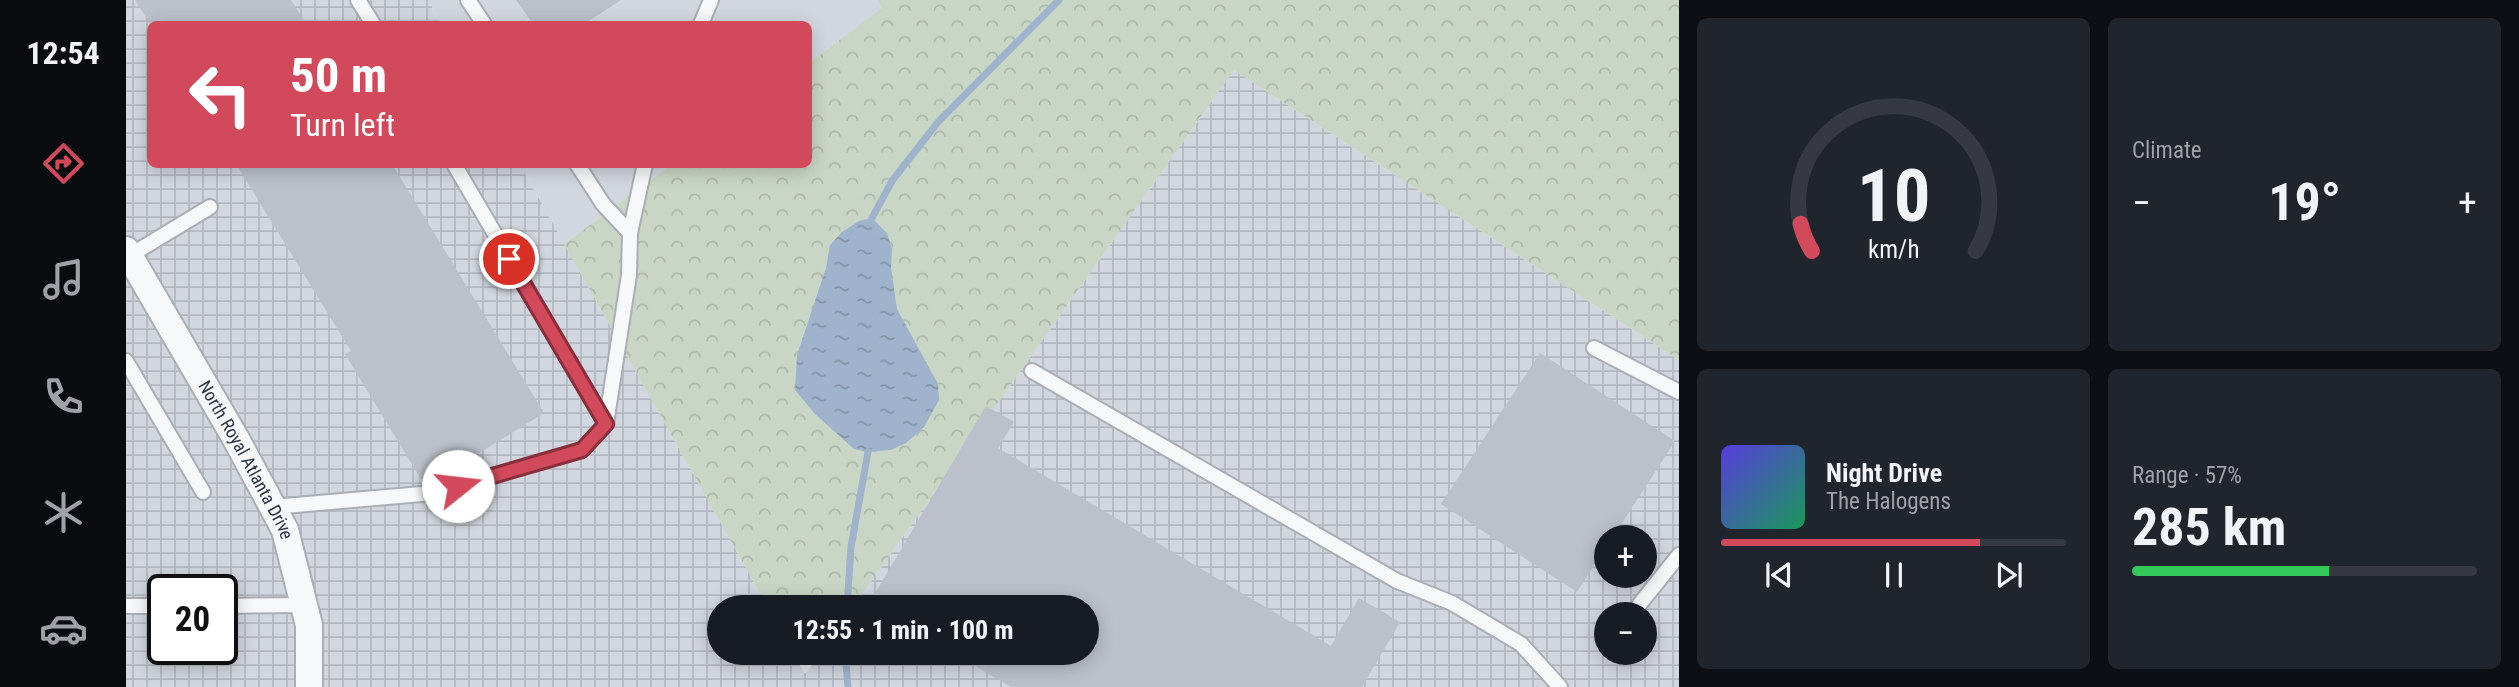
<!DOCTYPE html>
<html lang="en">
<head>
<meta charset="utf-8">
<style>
	:root { --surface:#171b24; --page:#20242c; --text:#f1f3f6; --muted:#9ea1a6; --line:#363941; --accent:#d1495b }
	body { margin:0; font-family:"Roboto Condensed",sans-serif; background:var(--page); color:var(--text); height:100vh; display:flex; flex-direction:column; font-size:26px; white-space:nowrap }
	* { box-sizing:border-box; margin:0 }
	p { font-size:23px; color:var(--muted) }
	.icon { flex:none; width:38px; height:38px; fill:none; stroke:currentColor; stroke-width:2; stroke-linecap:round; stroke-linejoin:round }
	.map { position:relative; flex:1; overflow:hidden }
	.panel { display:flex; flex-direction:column; gap:18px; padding:18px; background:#0d0f14; width:840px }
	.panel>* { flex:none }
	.hud { position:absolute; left:21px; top:21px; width:665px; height:147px; border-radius:10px; box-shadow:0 4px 18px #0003; background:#d1495b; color:#fff; overflow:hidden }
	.buttons { position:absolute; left:1468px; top:525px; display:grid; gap:14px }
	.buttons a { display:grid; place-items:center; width:63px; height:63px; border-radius:50%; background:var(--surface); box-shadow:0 4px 18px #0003; font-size:35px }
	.speed { position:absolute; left:21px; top:574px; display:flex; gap:14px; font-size:35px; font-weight:700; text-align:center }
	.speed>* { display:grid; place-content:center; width:91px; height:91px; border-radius:50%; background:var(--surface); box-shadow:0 4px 18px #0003; line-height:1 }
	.speed .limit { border:4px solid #111; border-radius:10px; background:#fff; color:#111 }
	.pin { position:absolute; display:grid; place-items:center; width:60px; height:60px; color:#fff; margin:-30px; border:4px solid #fff; border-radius:50%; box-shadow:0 2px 7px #0007 }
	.me { position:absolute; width:77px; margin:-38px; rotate:74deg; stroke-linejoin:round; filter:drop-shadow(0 0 5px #0008) }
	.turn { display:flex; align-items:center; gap:24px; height:147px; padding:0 28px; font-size:32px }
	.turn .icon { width:91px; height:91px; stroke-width:2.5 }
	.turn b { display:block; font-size:49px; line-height:60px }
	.big { font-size:52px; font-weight:700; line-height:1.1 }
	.panel .card { flex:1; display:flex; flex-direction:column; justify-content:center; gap:10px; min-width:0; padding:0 24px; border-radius:10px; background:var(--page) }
	.panel .dial { align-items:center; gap:0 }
	.dial svg { height:182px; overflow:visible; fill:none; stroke:var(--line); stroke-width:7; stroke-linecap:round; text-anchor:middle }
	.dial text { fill:var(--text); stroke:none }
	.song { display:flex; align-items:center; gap:21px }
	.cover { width:84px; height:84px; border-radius:10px; background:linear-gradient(135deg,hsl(250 70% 55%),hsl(150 70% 35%)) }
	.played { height:7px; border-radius:4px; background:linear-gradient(90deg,var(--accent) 75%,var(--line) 75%) }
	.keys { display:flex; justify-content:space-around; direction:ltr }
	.heat { display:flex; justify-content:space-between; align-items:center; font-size:38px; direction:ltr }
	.charge { height:10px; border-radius:5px; background:linear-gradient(90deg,#34c759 57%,var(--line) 0) }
	.panel .tiles { flex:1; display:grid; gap:18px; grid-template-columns:repeat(2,1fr) }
	.trip { position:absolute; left:581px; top:595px; width:392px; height:70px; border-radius:35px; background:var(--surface); box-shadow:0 4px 18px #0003; font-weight:700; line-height:70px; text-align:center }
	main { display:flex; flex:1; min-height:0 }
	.menu { display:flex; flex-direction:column; width:126px; justify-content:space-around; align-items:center; background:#090b0e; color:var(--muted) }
	.menu .icon { width:49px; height:49px }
	.menu .selected { color:var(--accent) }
	.menu b { font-size:32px; color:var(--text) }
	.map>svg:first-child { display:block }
</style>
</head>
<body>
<main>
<nav class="menu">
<b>12:54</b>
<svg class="icon selected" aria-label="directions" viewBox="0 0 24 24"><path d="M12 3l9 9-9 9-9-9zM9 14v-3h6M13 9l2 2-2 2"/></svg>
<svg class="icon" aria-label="music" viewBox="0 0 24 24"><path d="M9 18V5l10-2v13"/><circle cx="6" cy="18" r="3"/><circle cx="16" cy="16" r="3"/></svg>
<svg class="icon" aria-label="phone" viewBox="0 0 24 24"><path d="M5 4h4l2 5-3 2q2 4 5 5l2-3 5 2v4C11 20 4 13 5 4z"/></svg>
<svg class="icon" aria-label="climate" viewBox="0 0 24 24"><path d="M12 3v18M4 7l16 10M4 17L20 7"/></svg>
<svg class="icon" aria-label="car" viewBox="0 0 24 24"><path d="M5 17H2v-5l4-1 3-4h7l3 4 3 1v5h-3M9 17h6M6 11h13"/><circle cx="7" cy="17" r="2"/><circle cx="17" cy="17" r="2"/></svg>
</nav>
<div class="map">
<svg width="1553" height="687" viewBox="0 0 1553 687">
	<defs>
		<pattern id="industrial-grid" width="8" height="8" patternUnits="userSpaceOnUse" patternTransform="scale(1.75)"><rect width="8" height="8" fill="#d2d6de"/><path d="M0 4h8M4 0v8" fill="none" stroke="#b4b8c0"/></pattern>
		<pattern id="forest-crowns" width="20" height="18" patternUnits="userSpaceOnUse" patternTransform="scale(1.75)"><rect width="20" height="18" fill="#c9d6c5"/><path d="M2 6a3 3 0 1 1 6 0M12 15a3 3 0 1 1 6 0" fill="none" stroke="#adb8ab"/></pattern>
		<pattern id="water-ripples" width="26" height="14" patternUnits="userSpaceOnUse" patternTransform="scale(1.75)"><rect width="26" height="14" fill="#9fb4cc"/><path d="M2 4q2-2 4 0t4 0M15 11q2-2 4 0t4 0" fill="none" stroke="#8293a7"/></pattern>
	</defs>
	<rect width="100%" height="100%" fill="#e4e7ec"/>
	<g fill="#d2d6de">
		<path d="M 302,0 L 752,0 L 757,8 L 683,63 L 682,24 L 315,24 Z"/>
		<path d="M 394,165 L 545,165 L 438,244 Z"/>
	</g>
	<path fill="url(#industrial-grid)" fill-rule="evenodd" d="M 0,0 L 302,0 L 315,24 L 24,24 L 24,164 L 394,165 L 642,607 L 593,607 L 593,653 L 667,653 L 679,674 L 695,653 L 961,653 L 961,607 L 727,607 L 1108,70 L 1553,360 L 1553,687 L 0,687 ZM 1480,537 L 1519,537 L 1519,576 L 1480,576 ZM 37,590 L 96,590 L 96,649 L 37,649 ZM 1480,614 L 1519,614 L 1519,653 L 1480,653 Z"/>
	<path fill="url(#forest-crowns)" d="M 752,0 L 1553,0 L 1553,360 L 1108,70 L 727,607 L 642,607 L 438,244 L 545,165 L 682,164 L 683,63 L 756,8 Z"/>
	<path fill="url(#water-ripples)" d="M 746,218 L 761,233 L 766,249 L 765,268 L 771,309 L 812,384 L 813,400 L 798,427 L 780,443 L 765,450 L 742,452 L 728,449 L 689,414 L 669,390 L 671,355 L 700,268 L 704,245 L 716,232 L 733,221 Z"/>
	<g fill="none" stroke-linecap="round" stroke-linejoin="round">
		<g stroke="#9fb4cc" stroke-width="7">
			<path d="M 746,218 L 766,181 L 812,122 L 933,0"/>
			<path d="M 721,607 L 725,547 L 742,452"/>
			<path d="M 719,653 L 722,687"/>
		</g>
	</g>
	<g fill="#bbc0ca">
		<path d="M 9,0 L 165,0 L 180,24 L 24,24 Z"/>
		<path d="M 390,0 L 495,0 L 458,24 L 407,24 Z"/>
		<path d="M 110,164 L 266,164 L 418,413 L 303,484 L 298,484 L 219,354 L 225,351 Z"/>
		<path d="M 1414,353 L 1549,441 L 1487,537 L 1480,537 L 1480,547 L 1451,592 L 1315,504 Z"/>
		<path d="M 860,406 L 888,422 L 872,448 L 1205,646 L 1233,598 L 1274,622 L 1236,687 L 885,687 L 827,653 L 961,653 L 961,607 L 741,607 Z"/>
	</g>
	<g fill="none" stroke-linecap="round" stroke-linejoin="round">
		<g stroke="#a9aeb7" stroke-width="18">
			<g id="lane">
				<path d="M 232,0 L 247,24"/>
				<path d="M 342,0 L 358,24"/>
				<path d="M 575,24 L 585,0"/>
				<path d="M 451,164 L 477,204 L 504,233 L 503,275 L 480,424"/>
				<path d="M 504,233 L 519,164"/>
				<path d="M 3,256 L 84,207"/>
				<path d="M 1468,348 L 1553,392"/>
				<path d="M 0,361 L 77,492"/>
				<path d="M 906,371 L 1271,581 L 1326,603 L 1395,644 L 1434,687"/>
				<path d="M 147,507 L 307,493 L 456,450 L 480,424 L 328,164"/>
				<path d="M 1513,605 L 1553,555"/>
				<path d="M 0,606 L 37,606"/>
				<path d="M 96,606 L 178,605"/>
			</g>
		</g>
		<g stroke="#a9aeb7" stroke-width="30">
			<g id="street">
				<path id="s1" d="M 0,250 L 110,439 L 159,530 L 183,625 L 183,687"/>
			</g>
		</g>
		<use href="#lane" stroke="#f7f8fa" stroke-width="14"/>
		<use href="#street" stroke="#f7f8fa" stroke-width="26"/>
	</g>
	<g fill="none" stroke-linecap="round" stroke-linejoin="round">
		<g stroke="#882f3b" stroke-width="18">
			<path id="route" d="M 332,486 L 456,450 L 480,424 L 383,259"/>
		</g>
		<use href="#route" stroke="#d1495b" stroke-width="12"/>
	</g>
	<g text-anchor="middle" stroke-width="7" stroke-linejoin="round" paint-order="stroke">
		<g font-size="18" fill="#2b3445" stroke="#f4f6f9">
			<text dy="6" stroke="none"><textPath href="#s1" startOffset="242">North Royal Atlanta Drive</textPath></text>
		</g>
	</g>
</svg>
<div class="buttons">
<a>+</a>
<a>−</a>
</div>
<div class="speed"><div class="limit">20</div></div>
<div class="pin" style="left:383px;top:259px;background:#d93025"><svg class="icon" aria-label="arrive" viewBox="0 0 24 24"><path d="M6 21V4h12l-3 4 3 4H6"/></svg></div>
<svg class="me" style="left:332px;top:486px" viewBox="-20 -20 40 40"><circle r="19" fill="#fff"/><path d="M0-13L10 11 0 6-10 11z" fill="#d1495b"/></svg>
<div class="trip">12:55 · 1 min · 100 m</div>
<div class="hud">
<div class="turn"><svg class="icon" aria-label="left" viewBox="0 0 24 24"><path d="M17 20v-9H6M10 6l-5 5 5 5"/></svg><div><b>50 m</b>Turn left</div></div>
</div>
</div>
<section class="panel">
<div class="tiles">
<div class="card dial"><svg viewBox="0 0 100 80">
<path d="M14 69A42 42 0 1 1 86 69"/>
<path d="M14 69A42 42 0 0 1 9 57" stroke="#d1495b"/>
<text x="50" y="56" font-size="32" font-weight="700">10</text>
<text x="50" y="72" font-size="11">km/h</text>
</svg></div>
<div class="card"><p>Climate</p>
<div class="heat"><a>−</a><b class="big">19°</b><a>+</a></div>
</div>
<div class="card">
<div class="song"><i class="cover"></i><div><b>Night Drive</b><p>The Halogens</p></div></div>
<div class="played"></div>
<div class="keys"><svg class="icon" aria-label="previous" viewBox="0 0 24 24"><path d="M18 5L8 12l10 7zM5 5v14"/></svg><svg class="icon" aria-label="pause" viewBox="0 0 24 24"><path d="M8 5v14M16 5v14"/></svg><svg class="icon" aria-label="next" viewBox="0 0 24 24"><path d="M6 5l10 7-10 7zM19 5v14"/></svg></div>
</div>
<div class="card"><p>Range · 57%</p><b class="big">285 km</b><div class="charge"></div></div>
</div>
</section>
</main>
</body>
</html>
